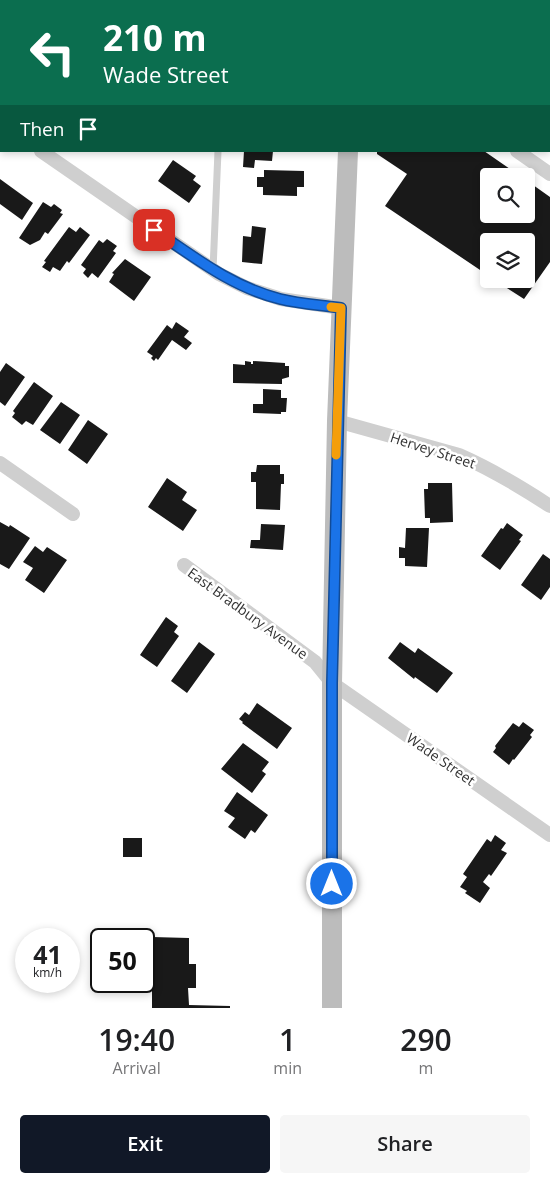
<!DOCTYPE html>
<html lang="en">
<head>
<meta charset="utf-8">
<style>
  :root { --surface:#fff; --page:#f6f6f6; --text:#202124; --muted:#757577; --accent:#111827 }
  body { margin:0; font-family:"Open Sans",sans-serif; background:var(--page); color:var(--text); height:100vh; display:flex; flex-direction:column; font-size:19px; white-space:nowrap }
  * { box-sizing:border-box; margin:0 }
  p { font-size:16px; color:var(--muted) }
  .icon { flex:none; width:28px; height:28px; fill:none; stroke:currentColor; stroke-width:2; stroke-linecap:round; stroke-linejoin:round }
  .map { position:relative; height:1008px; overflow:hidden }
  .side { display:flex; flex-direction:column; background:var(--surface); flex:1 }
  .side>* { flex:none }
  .hud { position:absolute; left:0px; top:0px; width:550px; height:152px; box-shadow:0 2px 8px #0003; background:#0b6e4f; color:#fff; overflow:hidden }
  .fabs { position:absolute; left:480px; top:168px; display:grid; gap:10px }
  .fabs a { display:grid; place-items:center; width:55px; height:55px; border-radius:5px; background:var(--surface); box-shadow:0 2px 8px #0003; font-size:25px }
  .speed { position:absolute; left:15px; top:928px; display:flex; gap:10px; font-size:25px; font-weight:700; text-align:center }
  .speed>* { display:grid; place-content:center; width:65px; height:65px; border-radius:50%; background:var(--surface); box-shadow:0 2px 8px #0003; line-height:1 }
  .speed small { font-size:12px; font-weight:400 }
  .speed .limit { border:2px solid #111; border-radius:8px; background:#fff; color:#111 }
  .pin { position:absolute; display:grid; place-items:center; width:42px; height:42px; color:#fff; margin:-21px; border-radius:10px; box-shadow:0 2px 8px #0006 }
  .me { position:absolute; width:55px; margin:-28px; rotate:0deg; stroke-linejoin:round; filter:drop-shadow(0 0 4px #0008) }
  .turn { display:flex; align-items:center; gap:18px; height:105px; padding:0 20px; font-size:22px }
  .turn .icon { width:65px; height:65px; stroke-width:2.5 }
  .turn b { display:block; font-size:35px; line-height:42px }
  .then { display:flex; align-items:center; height:48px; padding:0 20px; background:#0003; gap:10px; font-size:19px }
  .eta { display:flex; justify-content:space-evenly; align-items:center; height:85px; text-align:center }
  .eta b { font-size:30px; font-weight:600; line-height:35px }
  .primary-button { display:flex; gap:10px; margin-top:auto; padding:10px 20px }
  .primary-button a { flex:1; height:58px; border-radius:5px; background:var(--accent); color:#fff; font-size:20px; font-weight:600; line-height:58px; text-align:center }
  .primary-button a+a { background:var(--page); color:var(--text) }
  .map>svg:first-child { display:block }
</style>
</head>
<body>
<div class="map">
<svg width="550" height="1008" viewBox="0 0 550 1008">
  <rect width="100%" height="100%" fill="#fff"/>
  <!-- building -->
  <path fill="#191919" d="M 244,151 L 273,151 L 272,161 L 255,160 L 254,168 L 243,167 Z
    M 377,151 L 484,151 L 520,176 L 489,176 L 489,214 L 526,214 L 526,180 L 550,197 L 550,262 L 524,299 L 493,279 L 526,279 L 526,241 L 489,241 L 489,276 L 385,206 L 407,174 L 377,154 Z
    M 173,160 L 196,176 L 193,180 L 201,186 L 189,203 L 158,181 Z
    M 264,170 L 304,171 L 304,187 L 297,187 L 297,196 L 263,195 L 263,187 L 257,187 L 257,177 L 264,177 Z
    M 0,179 L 33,203 L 22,220 L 0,204 Z
    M 43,202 L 51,207 L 54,204 L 62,210 L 60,213 L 63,214 L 48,234 L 45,232 L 40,240 L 30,245 L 19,238 Z
    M 252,226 L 266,228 L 262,264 L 242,262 L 243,236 L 251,237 Z
    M 69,227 L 76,232 L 80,227 L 90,235 L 69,263 L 67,261 L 60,271 L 53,267 L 50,272 L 42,267 L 46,262 L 44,261 Z
    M 107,239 L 117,246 L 113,251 L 116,253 L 98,278 L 92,273 L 88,278 L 83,273 L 86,269 L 81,265 L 99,240 L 103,243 Z
    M 125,259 L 151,277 L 134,301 L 109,282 L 114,274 L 112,273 Z
    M 176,322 L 189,331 L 184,337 L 192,343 L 186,350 L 172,340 L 158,360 L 156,358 L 154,361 L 151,358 L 153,356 L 147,352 L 167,325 L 172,329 Z
    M 245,361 L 251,362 L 251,364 L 253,364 L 253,361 L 285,363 L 285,366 L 289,366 L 289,377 L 282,379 L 282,384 L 233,383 L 233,364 L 245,365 Z
    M 6,363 L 25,377 L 5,406 L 0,402 L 0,372 Z
    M 34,382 L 53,396 L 33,425 L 26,421 L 22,425 L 12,417 L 15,413 L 13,411 Z
    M 263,389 L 281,390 L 281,398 L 287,398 L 286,412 L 281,412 L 281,414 L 253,413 L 253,404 L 263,404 Z
    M 61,402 L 80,415 L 60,444 L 40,430 Z
    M 88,420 L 108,434 L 87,464 L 68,450 Z
    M 257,465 L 280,465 L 280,474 L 284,474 L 284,484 L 281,484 L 280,510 L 256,509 L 256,482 L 251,482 L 251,472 L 256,472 Z
    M 167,478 L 187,492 L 182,500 L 197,510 L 183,531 L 148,507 Z
    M 428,483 L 452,483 L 453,522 L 430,523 L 430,518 L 425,518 L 424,489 L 428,489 Z
    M 0,522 L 9,527 L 10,525 L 30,538 L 9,569 L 0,564 Z
    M 507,523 L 523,535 L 519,540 L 521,541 L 500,570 L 481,556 L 501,528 L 503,529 Z
    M 261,524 L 285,525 L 283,550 L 250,548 L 251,540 L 260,540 Z
    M 406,528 L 429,528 L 427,567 L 405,566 L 405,558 L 399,558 L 399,547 L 405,548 Z
    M 35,546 L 43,552 L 47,547 L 67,560 L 44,593 L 25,580 L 33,568 L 23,562 Z
    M 543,554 L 550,559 L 550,587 L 541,600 L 521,585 Z
    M 166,617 L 178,626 L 174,632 L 179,636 L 157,667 L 140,655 Z
    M 199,642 L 215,654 L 187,693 L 171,681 Z
    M 400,642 L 415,653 L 418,648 L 453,673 L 437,693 L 415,677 L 414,679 L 388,658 Z
    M 257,703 L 292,728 L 277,749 L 242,723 L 243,722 L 239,719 L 245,712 L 249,715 Z
    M 523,722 L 534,730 L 530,735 L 532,737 L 514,760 L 513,759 L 509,765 L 493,752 L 496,748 L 495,746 L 513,723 L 519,727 Z
    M 243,743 L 269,762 L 262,771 L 266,774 L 252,793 L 221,769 Z
    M 237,792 L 268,815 L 255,833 L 251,830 L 245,839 L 228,827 L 235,818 L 224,811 Z
    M 495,835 L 506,843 L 501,850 L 507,853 L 491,876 L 489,874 L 483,882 L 490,888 L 480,903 L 465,893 L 467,891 L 460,887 L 467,877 L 463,874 L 487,839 L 491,842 Z
    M 123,838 L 142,838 L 142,857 L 123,857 Z
    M 152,937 L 189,938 L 189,964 L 196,964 L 196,988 L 188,988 L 189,1005 L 230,1006 L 230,1008 L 152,1008 Z"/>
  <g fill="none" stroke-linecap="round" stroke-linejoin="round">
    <!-- service -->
    <path stroke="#cfcfcf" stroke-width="7" d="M 281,1 L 281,0
      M 213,270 L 218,151"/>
    <!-- minor -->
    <path stroke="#cfcfcf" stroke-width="14" d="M 295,0 L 297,1
      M 51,1 L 52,0
      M 0,74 L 1,72
      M 0,123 L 1,124
      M 41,151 L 219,274 L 247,288 L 281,299 L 341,308
      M 517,151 L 550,174
      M 337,421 L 459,455 C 491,469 521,487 550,506
      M 0,463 L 73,514
      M 184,565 L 315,662 L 332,683 L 550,835"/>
    <!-- secondary -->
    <path stroke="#bcbcbc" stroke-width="20" d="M 354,1 L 354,0
      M 332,1008 L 332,683 L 337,421 L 348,151"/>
  </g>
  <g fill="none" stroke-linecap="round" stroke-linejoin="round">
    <!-- route casing -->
    <g stroke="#114b97" stroke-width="12">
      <path id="route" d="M 154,230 C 194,257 232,287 280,299 C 300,304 321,305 341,308 L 332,683 L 332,884"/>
    </g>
    <!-- route -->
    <use href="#route" stroke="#1a73e8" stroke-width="9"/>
    <!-- slow -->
    <path stroke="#f59e0b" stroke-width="9" d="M 331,307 L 341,308 L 336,455"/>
  </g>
  <g text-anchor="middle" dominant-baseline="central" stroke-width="5" stroke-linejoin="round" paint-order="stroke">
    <!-- street labels -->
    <g font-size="14" fill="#323232" stroke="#fff">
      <text transform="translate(433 450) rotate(18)">Hervey Street</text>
      <text transform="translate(248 613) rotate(36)">East Bradbury Avenue</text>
      <text transform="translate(441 759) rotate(35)">Wade Street</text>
    </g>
  </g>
</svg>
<div class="fabs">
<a><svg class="icon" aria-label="search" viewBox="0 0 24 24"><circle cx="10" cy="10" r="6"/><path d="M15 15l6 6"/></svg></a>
<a><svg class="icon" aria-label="layers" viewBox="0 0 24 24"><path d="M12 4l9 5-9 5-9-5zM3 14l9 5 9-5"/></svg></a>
</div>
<div class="speed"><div>41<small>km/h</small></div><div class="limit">50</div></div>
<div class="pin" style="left:154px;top:230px;background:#d93025"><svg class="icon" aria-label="arrive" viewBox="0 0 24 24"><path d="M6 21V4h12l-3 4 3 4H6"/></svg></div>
<svg class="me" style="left:332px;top:884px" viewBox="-20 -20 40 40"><circle r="17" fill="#1a73e8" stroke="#fff" stroke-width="3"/><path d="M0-11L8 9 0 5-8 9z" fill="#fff"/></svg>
<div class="hud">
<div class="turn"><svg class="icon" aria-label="left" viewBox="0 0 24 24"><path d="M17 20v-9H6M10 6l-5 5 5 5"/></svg><div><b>210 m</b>Wade Street</div></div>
<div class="then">Then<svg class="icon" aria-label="arrive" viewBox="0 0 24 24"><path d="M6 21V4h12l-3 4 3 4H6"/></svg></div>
</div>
</div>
<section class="side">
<div class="eta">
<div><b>19:40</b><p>Arrival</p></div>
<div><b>1</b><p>min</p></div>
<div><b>290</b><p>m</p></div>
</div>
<div class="primary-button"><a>Exit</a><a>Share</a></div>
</section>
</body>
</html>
